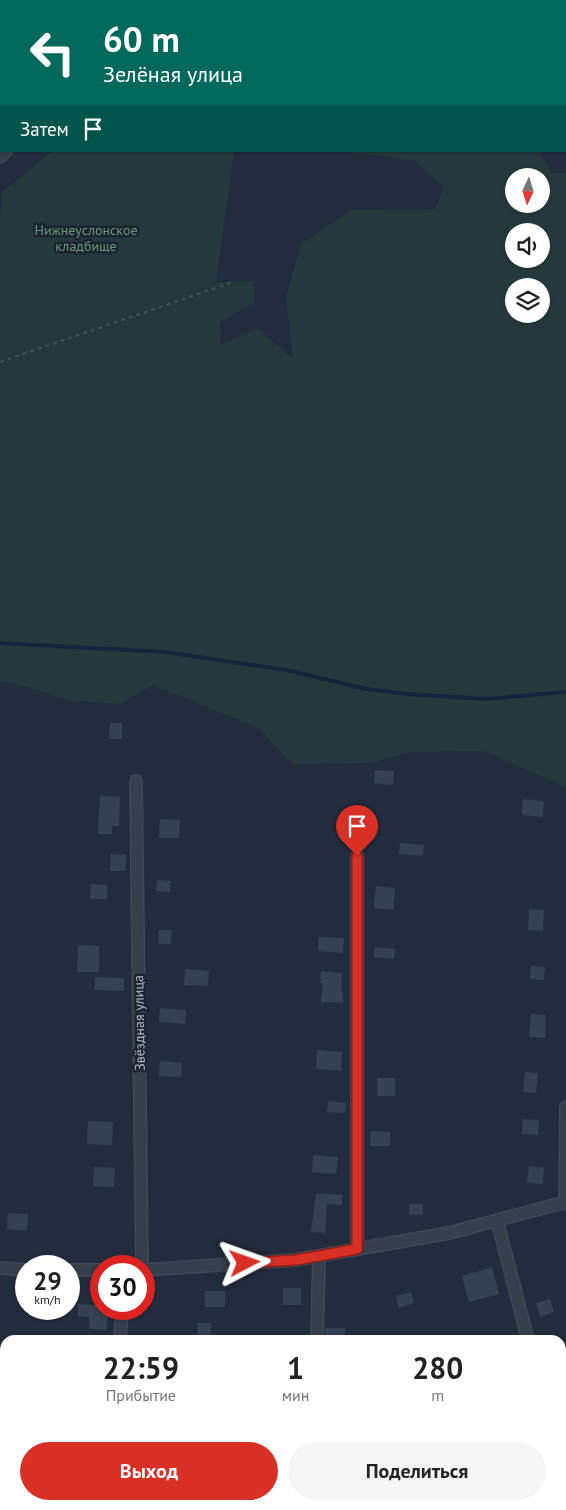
<!DOCTYPE html>
<html lang="ru">
<head>
<meta charset="utf-8">
<style>
  :root { --surface:#fff; --page:#f6f6f6; --text:#222; --muted:#767676; --accent:#d93025 }
  body { margin:0; font-family:"PT Sans",sans-serif; background:var(--page); color:var(--text); height:100vh; display:flex; flex-direction:column; font-size:19px; white-space:nowrap }
  * { box-sizing:border-box; margin:0 }
  p { font-size:16px; color:var(--muted) }
  .icon { flex:none; width:28px; height:28px; fill:none; stroke:currentColor; stroke-width:2; stroke-linecap:round; stroke-linejoin:round }
  .map { position:relative; flex:1; overflow:hidden }
  .sheet { position:absolute; left:0px; top:1335px; width:566px; height:175px; display:flex; flex-direction:column; background:var(--surface); border-radius:15px 15px 0 0; box-shadow:0 1px 4px #0004 }
  .sheet>* { flex:none }
  .hud { position:absolute; left:0px; top:0px; width:566px; height:152px; box-shadow:0 1px 4px #0004; background:#00695c; color:#fff; overflow:hidden }
  .needle { width:32px; rotate:184deg }
  .buttons { position:absolute; left:505px; top:168px; display:grid; gap:10px }
  .buttons a { display:grid; place-items:center; width:45px; height:45px; border-radius:50%; background:var(--surface); box-shadow:0 1px 4px #0004; font-size:25px }
  .speed { position:absolute; left:15px; top:1255px; display:flex; gap:10px; font-size:25px; font-weight:700; text-align:center }
  .speed>* { display:grid; place-content:center; width:65px; height:65px; border-radius:50%; background:var(--surface); box-shadow:0 1px 4px #0004; line-height:1 }
  .speed small { font-size:12px; font-weight:400 }
  .speed .limit { border:8px solid #d22; background:#fff; color:#111 }
  .pin { position:absolute; display:grid; place-items:center; width:42px; height:42px; color:#fff; margin:-51px -21px; border-radius:50% 50% 50% 0; rotate:-45deg; box-shadow:0 0 5px #0007 }
  .pin .icon { rotate:45deg }
  .me { position:absolute; width:55px; margin:-28px; rotate:86deg; stroke-linejoin:round; filter:drop-shadow(0 0 4px #0008) }
  .turn { display:flex; align-items:center; gap:18px; height:105px; padding:0 20px; font-size:22px }
  .turn .icon { width:65px; height:65px; stroke-width:2.5 }
  .turn b { display:block; font-size:35px; line-height:42px }
  .then { display:flex; align-items:center; height:48px; padding:0 20px; background:#0003; gap:10px; font-size:19px }
  .eta { display:flex; justify-content:space-evenly; align-items:center; height:85px; text-align:center }
  .eta b { font-size:30px; font-weight:600; line-height:35px }
  .cta { display:flex; gap:10px; margin-top:auto; padding:10px 20px }
  .cta a { flex:1; height:58px; border-radius:30px; background:var(--accent); color:#fff; font-size:20px; font-weight:600; line-height:58px; text-align:center }
  .cta a+a { background:var(--page); color:var(--text) }
  .map>svg:first-child { display:block }
</style>
</head>
<body>
<div class="map">
<svg width="566" height="1510" viewBox="0 0 566 1510">
  <rect width="100%" height="100%" fill="#232c3c"/>
  <!-- green -->
  <path fill="#25393d" fill-rule="evenodd" d="M 0,0 L 78,0 L 1,1 L 0,81 Z
    M 254,0 L 485,0 L 485,1 L 252,1 Z
    M 53,151 L 234,151 L 216,282 L 253,281 L 255,302 L 220,322 L 221,345 L 258,328 L 293,359 L 286,297 L 301,244 L 351,210 L 435,209 L 444,187 L 415,161 L 343,151 L 539,151 L 552,173 L 566,173 L 566,787 L 484,751 L 409,752 L 371,763 L 293,764 L 259,728 L 153,685 L 120,704 L 68,700 L 14,683 L 0,681 L 0,216 L 2,192 ZM 514,176 L 541,176 L 541,204 L 514,204 ZM 514,231 L 541,231 L 541,259 L 514,259 ZM 514,286 L 541,286 L 541,314 L 514,314 Z"/>
  <g fill="none" stroke-linecap="round" stroke-linejoin="round">
    <!-- stream -->
    <path stroke="#16233a" stroke-width="4" d="M 0,643 L 165,652 L 286,670 L 367,689 L 407,694 L 486,699 L 566,692"/>
  </g>
  <!-- building -->
  <path fill="#354052" d="M 110,723 L 122,723 L 122,739 L 109,739 Z
    M 375,770 L 394,771 L 393,785 L 374,783 Z
    M 100,796 L 120,797 L 119,826 L 112,826 L 112,834 L 98,834 Z
    M 523,799 L 544,801 L 543,817 L 522,815 Z
    M 160,819 L 180,820 L 179,838 L 159,838 Z
    M 400,843 L 424,845 L 423,856 L 399,854 Z
    M 111,854 L 126,855 L 125,871 L 110,871 Z
    M 157,880 L 171,881 L 170,892 L 156,891 Z
    M 91,884 L 107,885 L 107,899 L 90,899 Z
    M 376,886 L 395,888 L 393,910 L 374,908 Z
    M 529,909 L 544,910 L 543,931 L 528,930 Z
    M 159,930 L 172,930 L 171,944 L 158,944 Z
    M 319,937 L 344,938 L 343,953 L 318,951 Z
    M 78,945 L 99,946 L 99,972 L 77,972 Z
    M 375,947 L 395,949 L 394,959 L 374,957 Z
    M 531,966 L 545,967 L 544,980 L 530,979 Z
    M 185,969 L 209,971 L 208,986 L 184,985 Z
    M 321,971 L 342,973 L 341,991 L 343,992 L 343,1003 L 321,1002 L 323,983 L 320,983 Z
    M 95,977 L 124,978 L 124,991 L 95,990 Z
    M 160,1008 L 186,1010 L 185,1024 L 159,1022 Z
    M 531,1014 L 546,1015 L 545,1038 L 529,1037 Z
    M 317,1050 L 342,1052 L 341,1071 L 316,1069 Z
    M 160,1061 L 182,1063 L 181,1077 L 159,1076 Z
    M 525,1072 L 538,1073 L 536,1093 L 523,1092 Z
    M 377,1078 L 395,1078 L 395,1096 L 377,1096 Z
    M 328,1101 L 346,1103 L 345,1113 L 327,1112 Z
    M 523,1119 L 539,1120 L 538,1135 L 522,1134 Z
    M 88,1121 L 113,1122 L 112,1145 L 87,1144 Z
    M 371,1131 L 390,1132 L 390,1146 L 370,1146 Z
    M 313,1155 L 338,1157 L 336,1174 L 312,1172 Z
    M 529,1166 L 544,1168 L 543,1184 L 527,1183 Z
    M 94,1167 L 115,1168 L 114,1187 L 93,1186 Z
    M 316,1193 L 343,1195 L 342,1205 L 327,1204 L 325,1233 L 311,1232 Z
    M 409,1204 L 423,1204 L 423,1215 L 409,1215 Z
    M 8,1213 L 28,1214 L 27,1231 L 7,1229 Z
    M 492,1267 L 499,1294 L 469,1302 L 462,1276 Z
    M 283,1288 L 301,1288 L 301,1305 L 283,1305 Z
    M 205,1291 L 225,1291 L 225,1307 L 205,1307 Z
    M 411,1292 L 414,1303 L 399,1308 L 396,1296 Z
    M 550,1299 L 554,1312 L 540,1317 L 536,1303 Z
    M 78,1304 L 101,1305 L 101,1309 L 108,1309 L 107,1330 L 89,1329 L 89,1317 L 78,1316 Z
    M 197,1323 L 211,1323 L 211,1339 L 198,1339 Z
    M 325,1328 L 345,1328 L 345,1340 L 325,1340 Z"/>
  <g fill="none" stroke-linecap="round" stroke-linejoin="round">
    <!-- minor casing -->
    <g stroke="#404855" stroke-width="14">
      <path id="minor" d="M 166,1 L 167,0
        M 0,157 L 6,151
        M 136,781 L 142,1266
        M 565,1203 L 566,1107
        M 497,1220 L 528,1340
        M 357,1249 L 357,856
        M 0,1268 L 26,1270
        M 69,1270 L 101,1270
        M 144,1270 L 295,1260 L 449,1233 L 566,1202
        M 120,1340 L 122,1309
        M 317,1340 L 319,1256
        M 561,1471 L 566,1490
        M 111,1510 L 111,1505
        M 314,1510 L 314,1505"/>
    </g>
    <!-- path -->
    <path stroke="#3e5255" stroke-width="2" stroke-dasharray="4 4" stroke-linecap="butt" d="M 0,362 L 233,282"/>
    <!-- minor -->
    <use href="#minor" stroke="#373f4c" stroke-width="11"/>
  </g>
  <g fill="none" stroke-linecap="round" stroke-linejoin="round">
    <!-- route casing -->
    <g stroke="#8d1f18" stroke-width="12">
      <path id="route" d="M 245,1263 L 296,1260 L 357,1249 L 357,856"/>
    </g>
    <!-- route -->
    <use href="#route" stroke="#d93025" stroke-width="9"/>
  </g>
  <g text-anchor="middle" dominant-baseline="central" stroke-width="5" stroke-linejoin="round" paint-order="stroke">
    <!-- park labels -->
    <g font-size="14" fill="#6a9877" stroke="#1c2431">
      <text x="86" y="230">Нижнеуслонское<tspan x="86" dy="16">кладбище</tspan></text>
    </g>
    <!-- street labels -->
    <g font-size="14" fill="#b2b9c8" stroke="#1c2431">
      <text transform="translate(139 1023) rotate(-91)">Звёздная улица</text>
    </g>
  </g>
</svg>
<div class="buttons">
<a><svg class="needle" viewBox="-14 -14 28 28"><path d="M0-13l5 13h-10z" fill="#e53935"/><path d="M0 13l5-13h-10z" fill="#767676"/></svg></a>
<a><svg class="icon" aria-label="sound" viewBox="0 0 24 24"><path d="M4 9h4l5-4v14l-5-4H4zM17 9q2 3 0 6"/></svg></a>
<a><svg class="icon" aria-label="layers" viewBox="0 0 24 24"><path d="M12 4l9 5-9 5-9-5zM3 14l9 5 9-5"/></svg></a>
</div>
<div class="speed"><div>29<small>km/h</small></div><div class="limit">30</div></div>
<div class="pin" style="left:357px;top:856px;background:#d93025"><svg class="icon" aria-label="arrive" viewBox="0 0 24 24"><path d="M6 21V4h12l-3 4 3 4H6"/></svg></div>
<svg class="me" style="left:245px;top:1263px" viewBox="-20 -20 40 40"><path d="M0-17L14 15 0 8-14 15z" fill="#d93025" stroke="#fff" stroke-width="4"/></svg>
<div class="hud">
<div class="turn"><svg class="icon" aria-label="left" viewBox="0 0 24 24"><path d="M17 20v-9H6M10 6l-5 5 5 5"/></svg><div><b>60 m</b>Зелёная улица</div></div>
<div class="then">Затем<svg class="icon" aria-label="arrive" viewBox="0 0 24 24"><path d="M6 21V4h12l-3 4 3 4H6"/></svg></div>
</div>
<section class="sheet">
<div class="eta">
<div><b>22:59</b><p>Прибытие</p></div>
<div><b>1</b><p>мин</p></div>
<div><b>280</b><p>m</p></div>
</div>
<div class="cta"><a>Выход</a><a>Поделиться</a></div>
</section>
</div>
</body>
</html>
